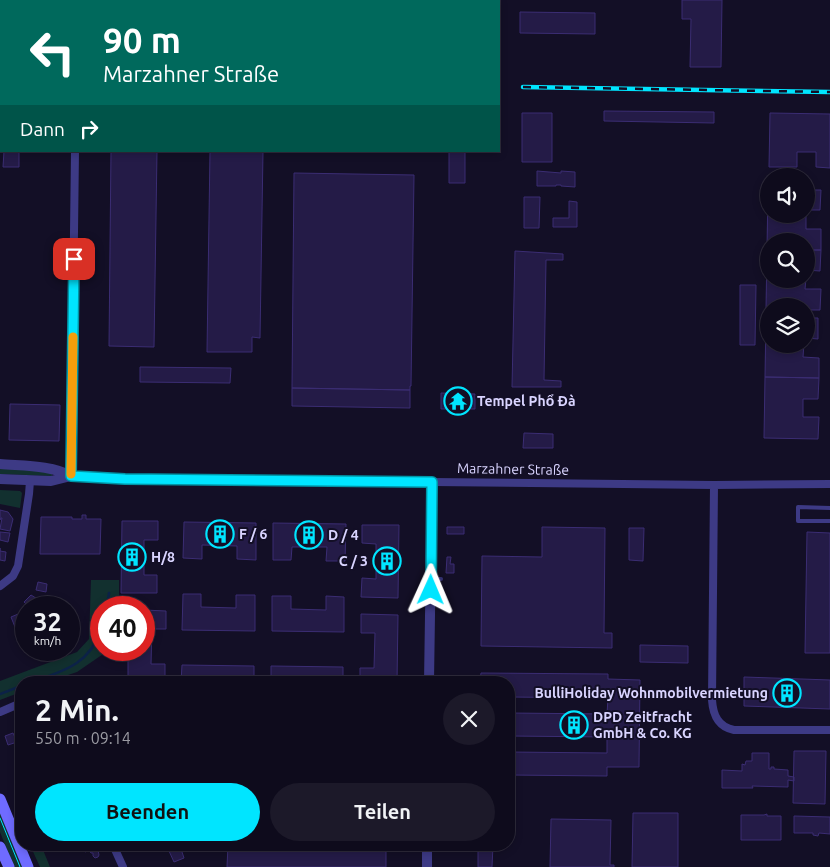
<!DOCTYPE html>
<html lang="de">
<head>
<meta charset="utf-8">
<style>
  :root { --surface:#0e0b1c; --page:#1c1929; --text:#f1f3f6; --muted:#9b9ba3; --line:#2e2b3b; --accent:#00e5ff }
  body { margin:0; font-family:Ubuntu,sans-serif; background:var(--page); color:var(--text); height:100vh; display:flex; flex-direction:column; font-size:19px; white-space:nowrap }
  * { box-sizing:border-box; margin:0 }
  p { font-size:16px; color:var(--muted) }
  .icon { flex:none; width:28px; height:28px; fill:none; stroke:currentColor; stroke-width:2; stroke-linecap:round; stroke-linejoin:round }
  .map { position:relative; flex:1; overflow:hidden }
  .drawer { position:absolute; left:15px; top:676px; width:500px; height:175px; display:flex; flex-direction:column; background:var(--surface); border-radius:20px; box-shadow:0 2px 8px #0003,0 0 0 1px var(--line) }
  .drawer>* { flex:none }
  .guide { position:absolute; left:0px; top:0px; width:500px; height:152px; box-shadow:0 2px 8px #0003,0 0 0 1px var(--line); background:#00695c; color:#fff; overflow:hidden }
  .buttons { position:absolute; left:760px; top:168px; display:grid; gap:10px }
  .buttons a { display:grid; place-items:center; width:55px; height:55px; border-radius:50%; background:var(--surface); box-shadow:0 2px 8px #0003,0 0 0 1px var(--line); font-size:25px }
  .speed { position:absolute; left:15px; top:596px; display:flex; gap:10px; font-size:25px; font-weight:700; text-align:center }
  .speed>* { display:grid; place-content:center; width:65px; height:65px; border-radius:50%; background:var(--surface); box-shadow:0 2px 8px #0003,0 0 0 1px var(--line); line-height:1 }
  .speed small { font-size:12px; font-weight:400 }
  .speed .limit { border:8px solid #d22; background:#fff; color:#111 }
  .pin { position:absolute; display:grid; place-items:center; width:42px; height:42px; color:#fff; margin:-21px; border-radius:10px; box-shadow:0 2px 8px #0006 }
  .me { position:absolute; width:55px; margin:-28px; rotate:1deg; stroke-linejoin:round; filter:drop-shadow(0 0 4px #0008) }
  .turn { display:flex; align-items:center; gap:18px; height:105px; padding:0 20px; font-size:22px }
  .turn .icon { width:65px; height:65px; stroke-width:2.5 }
  .turn b { display:block; font-size:35px; line-height:42px }
  .then { display:flex; align-items:center; height:48px; padding:0 20px; background:#0003; gap:10px; font-size:19px }
  .round { display:grid; place-items:center; flex:none; width:52px; height:52px; border-radius:26px; background:var(--page) }
  .overview { display:flex; align-items:center; justify-content:space-between; height:85px; padding:0 20px }
  h1 { font-size:30px; font-weight:700; line-height:38px }
  .button { display:flex; gap:10px; margin-top:auto; padding:10px 20px }
  .button a { flex:1; height:58px; border-radius:30px; background:var(--accent); color:#111; font-size:20px; font-weight:700; line-height:58px; text-align:center }
  .button a+a { background:var(--page); color:var(--text) }
  .map>svg:first-child { display:block }
</style>
</head>
<body>
<div class="map">
<svg width="830" height="867" viewBox="0 0 830 867">
  <rect width="100%" height="100%" fill="#130f26"/>
  <!-- green -->
  <path fill="#12302f" d="M 0,466 L 52,472 L 52,476 L 0,474 Z
    M 0,490 L 20,491 L 22,493 L 20,508 L 0,504 Z
    M 91,580 L 119,580 L 119,607 L 101,608 L 101,650 L 109,650 L 77,672 L 47,682 L 21,682 L 21,692 L 0,700 L 0,681 L 77,652 L 89,639 Z
    M 0,812 L 23,867 L 14,867 L 0,832 Z
    M 30,845 L 41,845 L 50,867 L 40,867 Z"/>
  <g fill="none" stroke-linecap="round" stroke-linejoin="round">
    <!-- stream -->
    <path stroke="#0c2248" stroke-width="2.5" d="M 107,608 L 109,593
      M 32,682 C 63,671 89,665 101,630
      M 0,694 L 21,686"/>
  </g>
  <!-- building -->
  <path fill="#241b47" stroke="#3b2d73" d="M 682,0 L 722,0 L 721,67 L 690,67 L 691,19 L 682,19 Z
    M 0,2 L 1,5 L 1,48 L 0,48 Z
    M 520,12 L 595,13 L 595,34 L 520,33 Z
    M 604,111 L 714,112 L 714,123 L 604,121 Z
    M 522,113 L 552,113 L 552,162 L 522,162 Z
    M 770,113 L 830,114 L 830,168 L 816,167 L 816,152 L 797,152 L 797,167 L 769,167 Z
    M 4,151 L 19,151 L 19,167 L 3,167 Z
    M 111,151 L 157,151 L 154,347 L 109,346 Z
    M 210,151 L 263,151 L 260,338 L 252,337 L 252,352 L 207,352 Z
    M 449,151 L 465,151 L 465,183 L 449,183 Z
    M 537,171 L 561,173 L 561,171 L 575,172 L 575,187 L 561,186 L 561,185 L 556,185 L 556,186 L 537,186 Z
    M 294,173 L 414,175 L 411,386 L 410,386 L 410,390 L 292,388 Z
    M 768,189 L 769,214 L 806,214 L 806,229 L 821,229 L 821,250 L 806,250 L 806,241 L 769,241 L 769,249 L 767,249 Z
    M 806,190 L 821,190 L 820,210 L 806,210 Z
    M 524,197 L 540,197 L 539,228 L 524,228 Z
    M 569,201 L 577,202 L 577,227 L 553,227 L 553,218 L 569,218 Z
    M 767,249 L 769,249 L 769,279 L 806,279 L 805,289 L 821,289 L 820,310 L 806,310 L 806,306 L 769,306 L 769,309 L 766,309 Z
    M 806,250 L 821,250 L 820,271 L 806,270 Z
    M 515,251 L 563,254 L 563,260 L 546,260 L 544,380 L 561,381 L 561,387 L 512,387 Z
    M 740,285 L 756,285 L 755,345 L 740,345 Z
    M 766,317 L 769,317 L 769,344 L 804,344 L 803,357 L 819,358 L 819,378 L 765,377 Z
    M 806,318 L 818,318 L 818,339 L 806,338 Z
    M 140,367 L 231,368 L 230,383 L 140,382 Z
    M 765,377 L 819,378 L 818,399 L 803,399 L 803,417 L 819,417 L 818,439 L 764,438 Z
    M 292,388 L 410,390 L 410,408 L 292,406 Z
    M 441,393 L 475,394 L 475,409 L 441,409 Z
    M 10,404 L 60,405 L 59,441 L 9,440 Z
    M 524,433 L 553,434 L 553,448 L 523,448 Z
    M 0,510 L 8,512 L 13,519 L 10,531 L 0,529 L 2,518 L 1,518 L 0,520 Z
    M 82,515 L 86,515 L 86,519 L 101,519 L 100,554 L 40,554 L 41,517 L 72,517 L 72,519 L 82,519 Z
    M 122,521 L 158,521 L 158,540 L 144,540 L 144,575 L 157,575 L 157,593 L 121,593 Z
    M 184,522 L 256,523 L 256,560 L 237,559 L 237,546 L 202,545 L 202,559 L 183,558 Z
    M 273,523 L 346,524 L 345,561 L 326,561 L 327,547 L 292,547 L 291,560 L 273,560 Z
    M 362,525 L 399,525 L 398,598 L 361,597 L 362,578 L 376,579 L 376,544 L 362,543 Z
    M 447,527 L 464,527 L 464,534 L 447,534 Z
    M 542,527 L 605,528 L 604,633 L 612,633 L 612,648 L 481,646 L 482,556 L 542,557 Z
    M 629,528 L 644,528 L 643,561 L 629,560 Z
    M 0,532 L 10,533 L 8,542 L 0,540 Z
    M 807,532 L 830,533 L 830,653 L 805,653 Z
    M 0,548 L 0,551 L 6,552 L 5,561 L 0,560 Z
    M 447,557 L 451,557 L 450,564 L 454,564 L 454,573 L 446,573 Z
    M 38,582 L 47,584 L 46,592 L 36,590 Z
    M 183,594 L 201,594 L 201,607 L 236,608 L 236,595 L 255,595 L 255,631 L 182,630 Z
    M 31,595 L 39,600 L 38,601 L 41,604 L 37,608 L 30,608 L 24,602 Z
    M 49,596 L 57,602 L 53,607 L 45,601 Z
    M 272,596 L 291,596 L 291,609 L 326,610 L 326,596 L 344,597 L 344,632 L 272,631 Z
    M 144,610 L 166,611 L 166,629 L 152,629 L 151,664 L 165,664 L 165,682 L 128,682 L 128,650 L 144,650 Z
    M 23,612 L 26,621 L 26,628 L 17,632 L 11,617 Z
    M 361,614 L 398,615 L 397,682 L 360,682 L 360,668 L 374,668 L 375,633 L 361,633 Z
    M 640,645 L 688,646 L 688,663 L 640,662 Z
    M 182,665 L 254,666 L 254,682 L 181,682 Z
    M 271,666 L 343,667 L 343,682 L 271,682 Z
    M 481,673 L 608,674 L 608,679 L 640,680 L 639,767 L 607,767 L 607,776 L 509,775 L 509,752 L 607,753 L 607,737 L 509,736 L 509,713 L 607,714 L 608,698 L 509,697 L 509,682 L 480,682 Z
    M 744,677 L 830,680 L 830,709 L 744,706 Z
    M 13,733 L 17,742 L 8,745 L 5,736 Z
    M 794,751 L 826,751 L 825,804 L 793,803 Z
    M 752,753 L 769,753 L 769,769 L 771,769 L 771,767 L 774,767 L 774,769 L 788,770 L 788,776 L 794,777 L 794,781 L 788,780 L 788,787 L 752,786 L 753,788 L 722,788 L 722,770 L 742,771 L 742,764 L 745,765 L 746,761 L 752,761 Z
    M 21,755 L 21,769 L 20,770 L 15,757 Z
    M 633,813 L 678,813 L 678,867 L 632,867 Z
    M 767,814 L 767,816 L 781,816 L 781,840 L 741,840 L 741,815 L 764,815 Z
    M 794,816 L 830,817 L 830,834 L 819,833 L 818,836 L 813,835 L 813,833 L 794,833 Z
    M 551,819 L 611,820 L 610,865 L 614,865 L 614,867 L 550,867 Z
    M 83,845 L 97,845 L 99,855 L 98,857 L 95,858 L 93,856 L 93,853 L 91,853 L 89,850 L 85,852 L 84,851 Z
    M 228,845 L 386,845 L 386,867 L 227,867 Z
    M 478,845 L 493,845 L 492,867 L 478,867 Z
    M 180,846 L 184,858 L 174,862 L 169,851 Z"/>
  <g fill="none" stroke-linecap="round" stroke-linejoin="round">
    <!-- service -->
    <path stroke="#3d3a85" stroke-width="4" d="M 830,508 L 798,507 L 798,521 L 830,521
      M 431,579 L 441,579"/>
    <!-- minor -->
    <path stroke="#3d3a85" stroke-width="8" d="M 77,1 L 77,0
      M 71,476 L 75,151
      M 432,482 L 714,485 L 830,484
      M 714,485 L 712,700 C 713,715 718,727 734,730 L 830,730
      M 0,586 L 13,576 L 18,566 L 29,494 L 30,481
      M 0,712 L 21,703
      M 113,845 L 123,867"/>
    <!-- tertiary -->
    <path stroke="#3d3a85" stroke-width="10" d="M 0,464 C 22,466 52,465 71,476
      M 0,479 L 51,481 L 71,476 L 125,479 L 432,482 L 429,682
      M 427,867 L 427,845"/>
    <!-- secondary -->
    <path stroke="#6f6bff" stroke-width="11" d="M 0,799 L 28,867
      M 0,847 L 9,867"/>
    <!-- tram -->
    <path stroke="#00e5ff" stroke-width="1" d="M 0,818 L 20,867"/>
    <!-- rail casing -->
    <g stroke="#00e5ff" stroke-width="4.5">
      <path id="rail" d="M 523,87 L 830,92"/>
    </g>
    <!-- rail -->
    <use href="#rail" stroke="#130f26" stroke-width="2.5" stroke-dasharray="8" stroke-linecap="butt"/>
  </g>
  <g fill="none" stroke-linecap="round" stroke-linejoin="round">
    <!-- route casing -->
    <g stroke="#0095a6" stroke-width="12">
      <path id="route" d="M 74,259 L 71,476 L 125,479 L 432,482 L 431,590"/>
    </g>
    <!-- route -->
    <use href="#route" stroke="#00e5ff" stroke-width="9"/>
    <!-- slow -->
    <path stroke="#f59e0b" stroke-width="9" d="M 71,474 L 73,337"/>
  </g>
  <!-- icons -->
  <defs>
    <g id="temple-ring" transform="scale(1.4375)"><circle r="9.5" fill="#130f26" stroke="#00e5ff" stroke-width="1.5"/><path d="M0-6L5-2H3V0L6.5 2.5H4V6H1.5V3h-3V6H-4V2.5H-6.5L-3 0V-2H-5Z" fill="#00e5ff"/></g>
    <g id="building-ring" transform="scale(1.4375)"><circle r="9.5" fill="#130f26" stroke="#00e5ff" stroke-width="1.5"/><path d="M-4-6H4V6H1V3H-1V6H-4ZM-2.5-4.3h1.7v1.8h-1.7ZM.8-4.3h1.7v1.8H.8ZM-2.5-1h1.7V.8h-1.7ZM.8-1h1.7V.8H.8Z" fill="#00e5ff"/></g>
  </defs>
  <g fill-rule="evenodd">
    <use href="#temple-ring" x="458" y="401"/>
    <use href="#building-ring" x="220" y="534"/>
    <use href="#building-ring" x="309" y="535"/>
    <use href="#building-ring" x="132" y="557"/>
    <use href="#building-ring" x="387" y="561"/>
    <use href="#building-ring" x="787" y="693"/>
    <use href="#building-ring" x="574" y="725"/>
  </g>
  <g text-anchor="middle" dominant-baseline="central" stroke-width="4" stroke-linejoin="round" paint-order="stroke">
    <!-- poi labels -->
    <g font-size="14" font-weight="bold" fill="#d9d4ff" stroke="#130f26" text-anchor="start">
      <text x="477" y="401">Tempel Phổ Đà</text>
      <text x="239" y="534">F / 6</text>
      <text x="328" y="535">D / 4</text>
      <text x="151" y="557">H/8</text>
      <text x="368" y="561" text-anchor="end">C / 3</text>
      <text x="768" y="693" text-anchor="end">BulliHoliday Wohnmobilvermietung</text>
      <text x="593" y="717">DPD Zeitfracht<tspan x="593" dy="16">GmbH &amp; Co. KG</tspan></text>
    </g>
    <!-- street labels -->
    <g font-size="14" fill="#d9d4ff" stroke="#130f26">
      <text transform="translate(513 469) rotate(1)">Marzahner Straße</text>
    </g>
  </g>
</svg>
<div class="buttons">
<a><svg class="icon" aria-label="sound" viewBox="0 0 24 24"><path d="M4 9h4l5-4v14l-5-4H4zM17 9q2 3 0 6"/></svg></a>
<a><svg class="icon" aria-label="search" viewBox="0 0 24 24"><circle cx="10" cy="10" r="6"/><path d="M15 15l6 6"/></svg></a>
<a><svg class="icon" aria-label="layers" viewBox="0 0 24 24"><path d="M12 4l9 5-9 5-9-5zM3 14l9 5 9-5"/></svg></a>
</div>
<div class="speed"><div>32<small>km/h</small></div><div class="limit">40</div></div>
<div class="pin" style="left:74px;top:259px;background:#d93025"><svg class="icon" aria-label="arrive" viewBox="0 0 24 24"><path d="M6 21V4h12l-3 4 3 4H6"/></svg></div>
<svg class="me" style="left:431px;top:590px" viewBox="-20 -20 40 40"><path d="M0-17L14 15 0 8-14 15z" fill="#00e5ff" stroke="#fff" stroke-width="4"/></svg>
<div class="guide">
<div class="turn"><svg class="icon" aria-label="left" viewBox="0 0 24 24"><path d="M17 20v-9H6M10 6l-5 5 5 5"/></svg><div><b>90 m</b>Marzahner Straße</div></div>
<div class="then">Dann<svg class="icon" aria-label="right" viewBox="0 0 24 24"><path d="M7 20v-9h11M14 6l5 5-5 5"/></svg></div>
</div>
<section class="drawer">
<div class="overview"><div><h1>2 Min.</h1><p>550 m · 09:14</p></div><a class="round"><svg class="icon" aria-label="close" viewBox="0 0 24 24"><path d="M6 6l12 12M18 6L6 18"/></svg></a></div>
<div class="button"><a>Beenden</a><a>Teilen</a></div>
</section>
</div>
</body>
</html>
